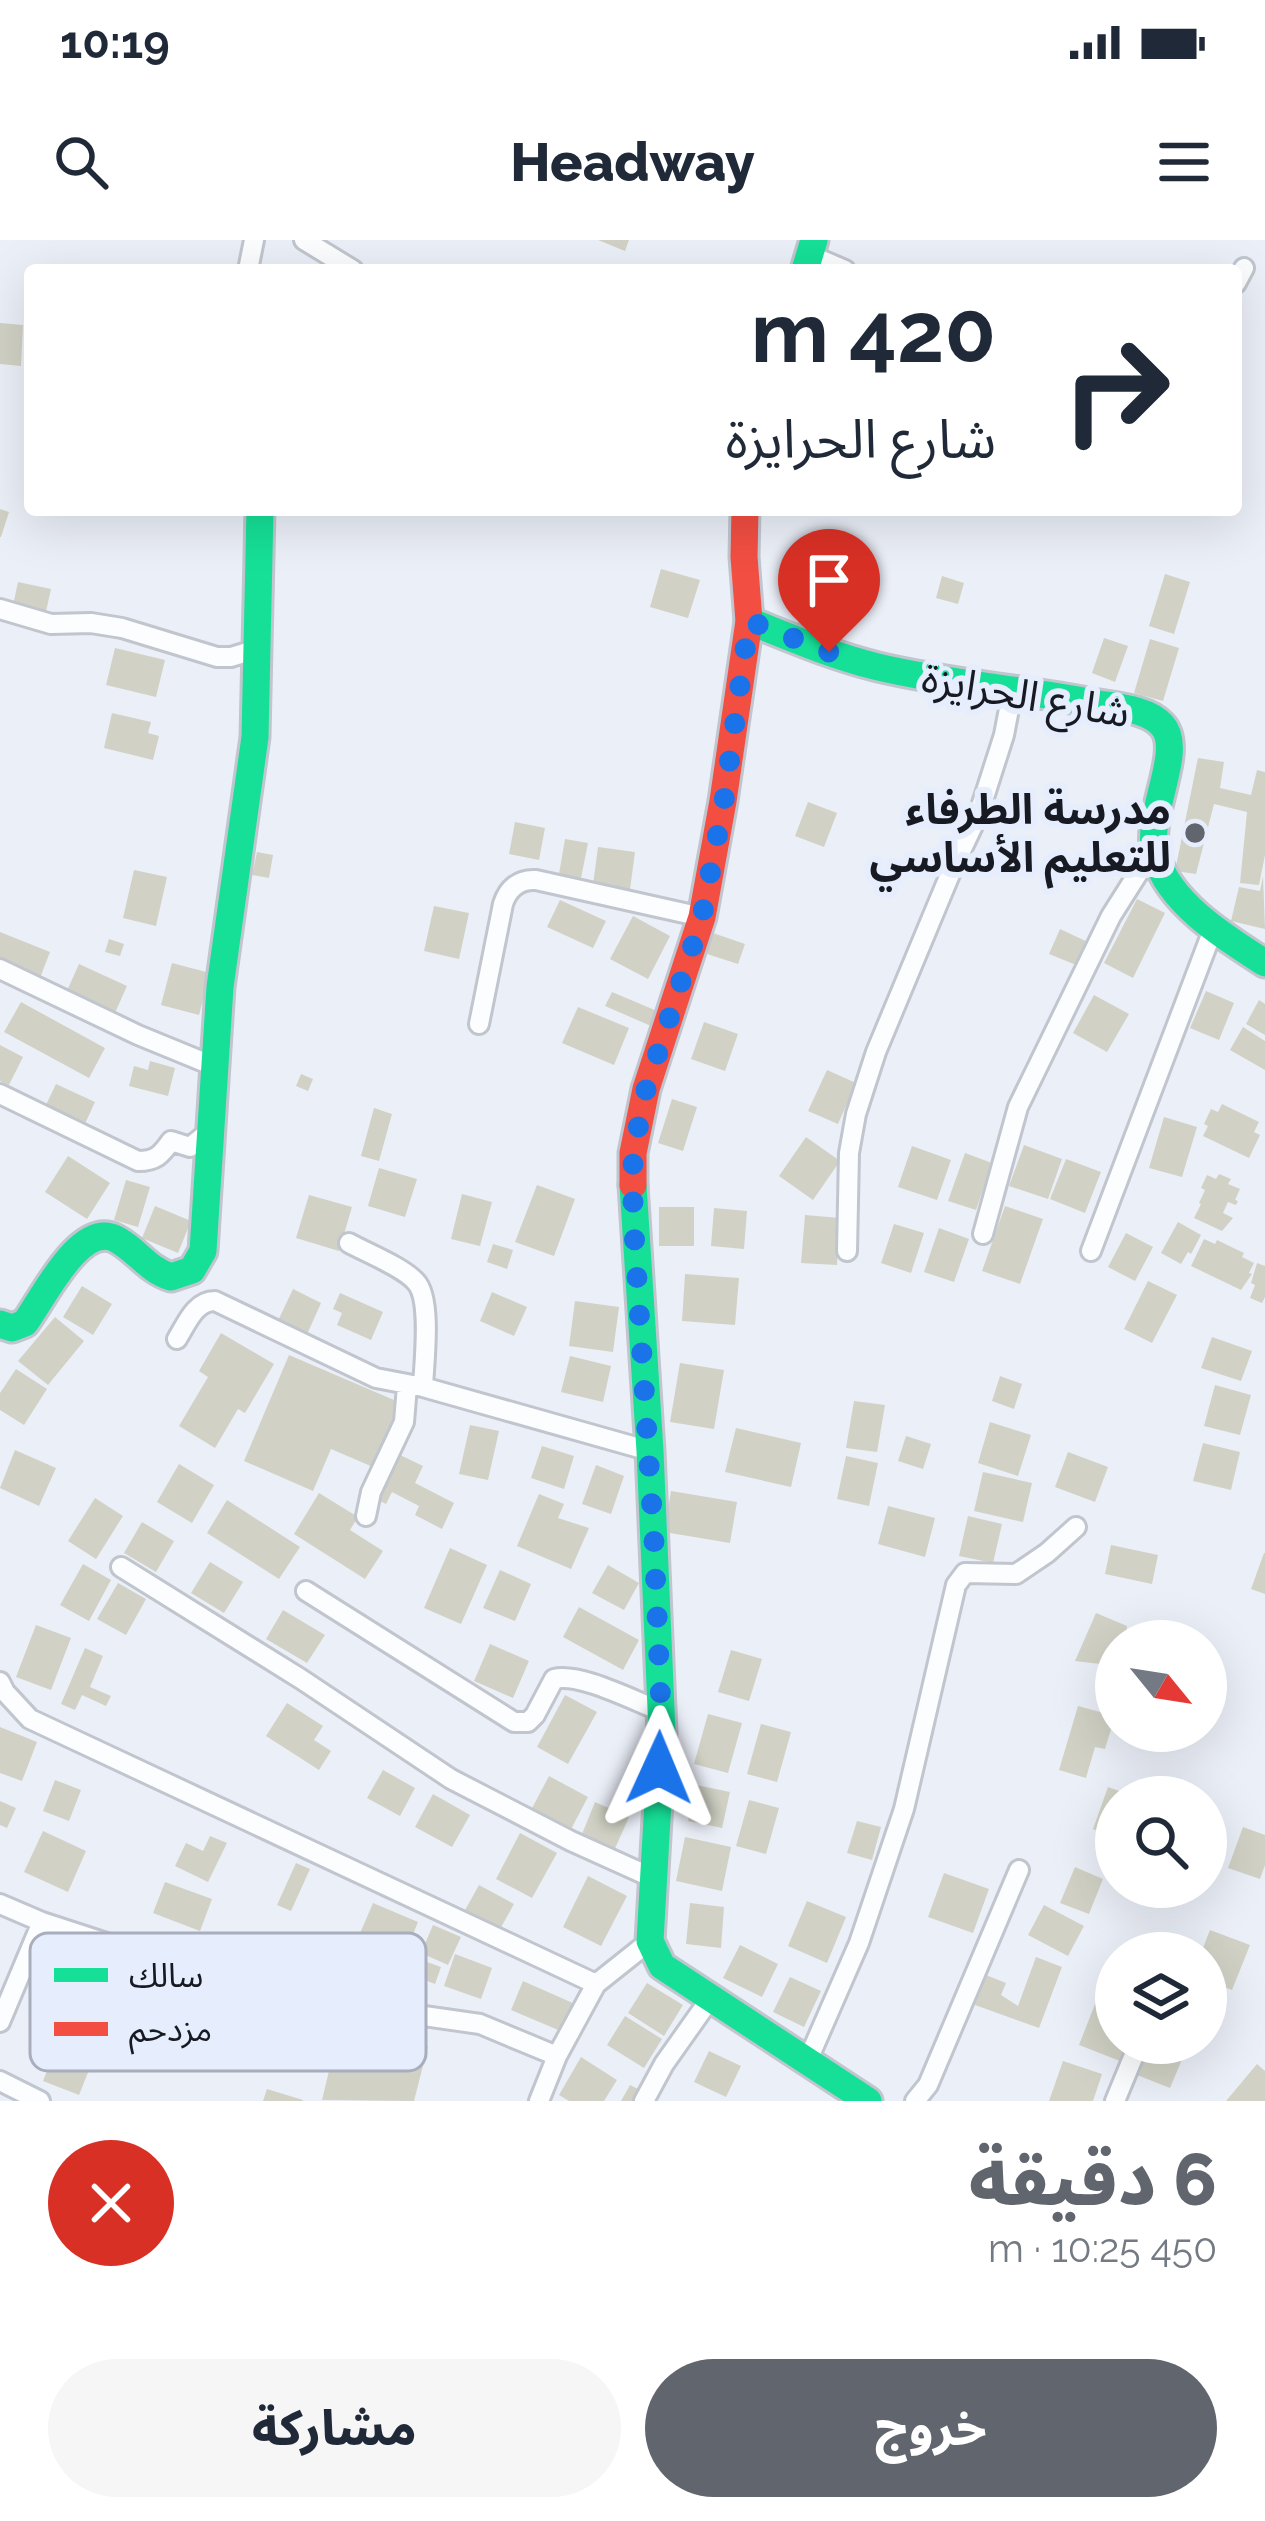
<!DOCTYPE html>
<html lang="ar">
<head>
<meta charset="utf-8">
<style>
  :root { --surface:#fff; --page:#f6f6f7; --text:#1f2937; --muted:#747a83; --accent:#61656e }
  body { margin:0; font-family:Raleway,"Noto Sans Arabic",sans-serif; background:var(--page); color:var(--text); direction:rtl; height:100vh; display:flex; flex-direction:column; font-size:45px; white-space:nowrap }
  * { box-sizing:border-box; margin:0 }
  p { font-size:39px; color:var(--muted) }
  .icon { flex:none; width:66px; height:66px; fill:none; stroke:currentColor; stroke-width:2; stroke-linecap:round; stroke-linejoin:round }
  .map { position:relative; height:1861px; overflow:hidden; direction:ltr }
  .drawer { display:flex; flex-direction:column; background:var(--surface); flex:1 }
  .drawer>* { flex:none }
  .guide { position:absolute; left:24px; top:24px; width:1218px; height:252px; border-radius:12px; box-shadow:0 12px 48px #0002; direction:rtl; background:#fff; color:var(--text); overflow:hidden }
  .needle { width:78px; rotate:120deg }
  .controls { position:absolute; left:1095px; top:1380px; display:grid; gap:24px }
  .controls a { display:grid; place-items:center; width:132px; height:132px; border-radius:50%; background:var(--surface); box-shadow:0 12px 48px #0002; font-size:60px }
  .pin { position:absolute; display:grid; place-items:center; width:102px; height:102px; color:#fff; margin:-123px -51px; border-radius:50% 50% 50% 0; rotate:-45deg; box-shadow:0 0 12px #0007 }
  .pin .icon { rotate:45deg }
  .me { position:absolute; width:132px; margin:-66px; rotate:1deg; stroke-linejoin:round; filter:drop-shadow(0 0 9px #0008) }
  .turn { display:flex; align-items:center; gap:42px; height:252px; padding:0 48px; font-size:54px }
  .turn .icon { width:156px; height:156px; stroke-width:2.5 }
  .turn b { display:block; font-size:84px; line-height:102px }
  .round { display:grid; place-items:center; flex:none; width:126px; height:126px; border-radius:63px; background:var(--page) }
  .headline { display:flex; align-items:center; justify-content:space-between; height:204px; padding:0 48px }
  h1 { font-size:72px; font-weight:800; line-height:90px; color:var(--accent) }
  .primary-button { display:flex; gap:24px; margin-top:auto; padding:24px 48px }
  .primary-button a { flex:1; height:138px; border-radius:72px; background:var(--accent); color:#fff; font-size:48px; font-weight:800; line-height:138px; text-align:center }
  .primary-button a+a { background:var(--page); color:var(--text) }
  .status { display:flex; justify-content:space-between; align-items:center; height:84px; padding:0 60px; background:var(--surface); direction:ltr }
  .status svg { height:33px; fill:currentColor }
  header { display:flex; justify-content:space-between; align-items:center; height:156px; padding:0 48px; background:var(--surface); font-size:54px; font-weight:800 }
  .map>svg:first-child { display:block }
</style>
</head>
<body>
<div class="status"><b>10:19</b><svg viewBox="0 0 49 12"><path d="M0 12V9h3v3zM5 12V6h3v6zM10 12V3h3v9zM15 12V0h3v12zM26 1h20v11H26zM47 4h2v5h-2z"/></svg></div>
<header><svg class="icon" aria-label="menu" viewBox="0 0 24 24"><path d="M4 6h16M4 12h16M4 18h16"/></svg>Headway<svg class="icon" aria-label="search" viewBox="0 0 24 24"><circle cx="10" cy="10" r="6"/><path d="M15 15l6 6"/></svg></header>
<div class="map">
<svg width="1265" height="1861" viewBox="0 0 1265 1861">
  <rect width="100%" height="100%" fill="#ebeff8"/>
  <!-- building -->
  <path fill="#d1d2c5" d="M 598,0 L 629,0 L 625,11 Z
    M 0,83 L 23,85 L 21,126 L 0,124 Z
    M 0,269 L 9,272 L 1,297 L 0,297 Z
    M 661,329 L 700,340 L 688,378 L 650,367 Z
    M 1165,334 L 1190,342 L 1174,394 L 1149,386 Z
    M 942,336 L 964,343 L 958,364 L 936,358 Z
    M 18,342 L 51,349 L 45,376 L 12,370 Z
    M 812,351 L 849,368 L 832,405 L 795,389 Z
    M 1104,398 L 1128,406 L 1115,442 L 1092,433 Z
    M 1150,399 L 1179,408 L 1163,461 L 1134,453 Z
    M 115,408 L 165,420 L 156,457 L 106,445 Z
    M 112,473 L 151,482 L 148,493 L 159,496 L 153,520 L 104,508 Z
    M 1198,518 L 1224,522 L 1220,548 L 1251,555 L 1257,530 L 1265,532 L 1265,615 L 1259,645 L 1240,643 L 1247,572 L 1214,564 L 1196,634 L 1175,631 Z
    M 808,562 L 837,573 L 824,607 L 795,596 Z
    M 515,582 L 545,588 L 539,620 L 509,614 Z
    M 565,599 L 588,603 L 581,638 L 559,634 Z
    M 598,607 L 635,612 L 629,657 L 592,652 Z
    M 257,612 L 273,615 L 269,638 L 252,635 Z
    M 134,630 L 167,637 L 156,686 L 123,678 Z
    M 1263,636 L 1265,689 L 1231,681 L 1239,647 L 1260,651 Z
    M 1137,659 L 1165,673 L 1133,738 L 1104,723 Z
    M 560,660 L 606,681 L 593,708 L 547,687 Z
    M 434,666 L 469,673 L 459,719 L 424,711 Z
    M 633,676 L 670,696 L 648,739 L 610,719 Z
    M 1060,689 L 1092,704 L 1081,727 L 1049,714 Z
    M 0,692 L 50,712 L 40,738 L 0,721 Z
    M 713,693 L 745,704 L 738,724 L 707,714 Z
    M 109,699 L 124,704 L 120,716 L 105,712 Z
    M 172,723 L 210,733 L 199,775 L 161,765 Z
    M 79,724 L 127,746 L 114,775 L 66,753 Z
    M 1206,751 L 1234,763 L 1219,800 L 1190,788 Z
    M 612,752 L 657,771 L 651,786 L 605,766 Z
    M 1094,755 L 1129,774 L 1107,812 L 1073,793 Z
    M 1259,760 L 1265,764 L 1265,795 L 1246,784 Z
    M 21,762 L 105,808 L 89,838 L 4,792 Z
    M 578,767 L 629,788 L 614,825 L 562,803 Z
    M 704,782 L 738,794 L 725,831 L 691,819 Z
    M 1243,787 L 1265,801 L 1265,830 L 1230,810 Z
    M 0,805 L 23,817 L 9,845 L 0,841 Z
    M 150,821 L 175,828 L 168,856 L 129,846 L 134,826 L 148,830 Z
    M 827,830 L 856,843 L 838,884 L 808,871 Z
    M 301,834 L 313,839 L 308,851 L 296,846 Z
    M 56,844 L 95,862 L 83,888 L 44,869 Z
    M 672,859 L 697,867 L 683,911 L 658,903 Z
    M 1222,864 L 1259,882 L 1254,892 L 1260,895 L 1249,918 L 1203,896 L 1208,886 L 1204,884 L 1211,869 L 1218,872 Z
    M 374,868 L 392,874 L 379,921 L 361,916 Z
    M 1164,877 L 1197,887 L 1182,937 L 1149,928 Z
    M 806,897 L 840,921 L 813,960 L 779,936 Z
    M 1024,905 L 1062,919 L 1048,959 L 1009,946 Z
    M 912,906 L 951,920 L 937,960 L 898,947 Z
    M 965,913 L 992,923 L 976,970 L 948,961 Z
    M 68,916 L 110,943 L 87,979 L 45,952 Z
    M 1066,919 L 1101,932 L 1085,973 L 1050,959 Z
    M 379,928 L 417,939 L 405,977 L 368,966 Z
    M 1219,934 L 1231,939 L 1228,944 L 1240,949 L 1235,960 L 1238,961 L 1236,965 L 1228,962 L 1223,973 L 1233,978 L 1222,991 L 1194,978 L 1201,964 L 1199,963 L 1205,950 L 1201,948 L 1207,935 L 1216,939 Z
    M 126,940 L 150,947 L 138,987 L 114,980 Z
    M 537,945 L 575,959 L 554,1016 L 515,1002 Z
    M 462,954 L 492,962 L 480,1006 L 451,999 Z
    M 309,955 L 352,967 L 339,1011 L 296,998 Z
    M 155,966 L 191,981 L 178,1013 L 142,998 Z
    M 1005,966 L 1043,979 L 1020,1044 L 982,1031 Z
    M 659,967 L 694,967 L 694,1006 L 659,1006 Z
    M 714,968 L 747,971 L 744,1009 L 711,1006 Z
    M 805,975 L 840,978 L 837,1025 L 801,1023 Z
    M 1178,982 L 1201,995 L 1191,1014 L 1188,1012 L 1181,1024 L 1161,1013 Z
    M 894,984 L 924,993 L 911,1033 L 881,1023 Z
    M 939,988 L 969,999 L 954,1042 L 924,1032 Z
    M 1126,993 L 1153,1007 L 1135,1041 L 1108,1027 Z
    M 1204,999 L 1215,1004 L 1217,1000 L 1244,1013 L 1242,1017 L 1254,1023 L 1249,1033 L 1252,1034 L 1241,1050 L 1191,1026 Z
    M 493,1004 L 513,1010 L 507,1029 L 487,1022 Z
    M 1257,1023 L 1265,1026 L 1265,1057 L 1262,1063 L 1250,1058 L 1255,1045 L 1251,1043 Z
    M 685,1034 L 739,1038 L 735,1085 L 682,1081 Z
    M 1148,1041 L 1177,1055 L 1152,1103 L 1124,1089 Z
    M 82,1046 L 112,1064 L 93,1095 L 63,1077 Z
    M 293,1049 L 321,1063 L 305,1099 L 276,1085 Z
    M 492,1052 L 527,1067 L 514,1096 L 480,1081 Z
    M 340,1053 L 383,1072 L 371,1100 L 337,1085 L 342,1073 L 333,1069 Z
    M 575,1061 L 619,1067 L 613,1112 L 569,1106 Z
    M 55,1077 L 84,1101 L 48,1145 L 18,1121 Z
    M 221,1093 L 274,1124 L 245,1173 L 238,1169 L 215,1208 L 179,1186 L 208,1137 L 199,1131 Z
    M 1212,1097 L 1252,1111 L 1241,1141 L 1201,1128 Z
    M 289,1115 L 401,1163 L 373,1227 L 331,1209 L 313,1251 L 244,1221 Z
    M 570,1116 L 611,1126 L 603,1162 L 561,1152 Z
    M 680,1123 L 724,1130 L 714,1189 L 670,1182 Z
    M 16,1129 L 47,1149 L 24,1185 L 0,1170 L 0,1153 Z
    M 1000,1136 L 1022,1144 L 1014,1169 L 992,1161 Z
    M 1215,1145 L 1251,1155 L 1240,1195 L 1204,1186 Z
    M 854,1161 L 885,1165 L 877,1212 L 846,1208 Z
    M 990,1182 L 1031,1195 L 1018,1236 L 978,1223 Z
    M 470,1185 L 499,1191 L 488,1240 L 459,1234 Z
    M 736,1188 L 801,1203 L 791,1247 L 725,1232 Z
    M 906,1196 L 931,1204 L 923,1229 L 898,1221 Z
    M 1203,1203 L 1240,1212 L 1231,1250 L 1193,1241 Z
    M 542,1206 L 574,1216 L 564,1249 L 531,1238 Z
    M 15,1210 L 56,1228 L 39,1266 L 0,1248 Z
    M 1068,1212 L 1108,1227 L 1095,1262 L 1055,1247 Z
    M 396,1213 L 423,1226 L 415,1243 L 454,1263 L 442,1289 L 415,1275 L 419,1266 L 392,1252 L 386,1264 L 374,1258 Z
    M 846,1216 L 878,1223 L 869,1266 L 837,1259 Z
    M 179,1224 L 214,1245 L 192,1283 L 157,1262 Z
    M 596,1225 L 624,1236 L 611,1274 L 582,1264 Z
    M 983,1232 L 1032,1243 L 1023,1282 L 974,1271 Z
    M 671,1251 L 737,1262 L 730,1303 L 664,1292 Z
    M 319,1253 L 358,1277 L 350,1290 L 383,1311 L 365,1339 L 294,1294 Z
    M 539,1254 L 564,1264 L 558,1278 L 589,1288 L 571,1329 L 517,1306 Z
    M 95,1258 L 123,1276 L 96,1319 L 68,1301 Z
    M 227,1260 L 300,1307 L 279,1339 L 207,1293 Z
    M 888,1266 L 935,1278 L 925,1317 L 878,1304 Z
    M 968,1276 L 1002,1284 L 993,1323 L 959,1316 Z
    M 142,1282 L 174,1301 L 156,1332 L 124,1313 Z
    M 1111,1305 L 1158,1315 L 1152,1344 L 1105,1334 Z
    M 450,1308 L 487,1325 L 461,1384 L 424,1368 Z
    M 1264,1313 L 1265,1313 L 1265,1354 L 1251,1349 Z
    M 210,1322 L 243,1342 L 224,1373 L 191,1353 Z
    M 83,1324 L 111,1340 L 89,1381 L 60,1365 Z
    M 608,1325 L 639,1343 L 624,1370 L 592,1353 Z
    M 500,1330 L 531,1344 L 515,1381 L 483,1368 Z
    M 118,1343 L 146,1359 L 126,1395 L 97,1379 Z
    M 579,1367 L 639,1400 L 623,1430 L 563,1397 Z
    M 283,1370 L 325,1395 L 307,1423 L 266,1399 Z
    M 1096,1373 L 1127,1386 L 1125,1401 L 1116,1401 L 1116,1412 L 1111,1412 L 1109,1425 L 1075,1421 Z
    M 36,1385 L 71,1398 L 51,1450 L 16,1437 Z
    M 490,1404 L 529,1421 L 513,1458 L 474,1441 Z
    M 85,1408 L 103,1416 L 90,1447 L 111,1456 L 106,1466 L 82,1455 L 75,1470 L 61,1464 Z
    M 731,1410 L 762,1419 L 749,1461 L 718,1452 Z
    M 565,1455 L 597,1472 L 568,1524 L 537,1507 Z
    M 287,1463 L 323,1486 L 314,1500 L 331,1511 L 319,1530 L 266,1496 Z
    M 1078,1466 L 1115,1476 L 1105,1509 L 1095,1507 L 1086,1538 L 1059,1530 Z
    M 708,1474 L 742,1483 L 728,1533 L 694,1524 Z
    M 761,1484 L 791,1492 L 777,1542 L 747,1534 Z
    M 0,1487 L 37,1502 L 22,1541 L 0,1533 Z
    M 383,1530 L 415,1548 L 400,1576 L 367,1558 Z
    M 549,1536 L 588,1557 L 569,1593 L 530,1572 Z
    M 55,1540 L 81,1550 L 69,1581 L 43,1571 Z
    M 696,1545 L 730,1552 L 722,1588 L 688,1581 Z
    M 1108,1547 L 1134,1556 L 1116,1557 L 1116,1597 L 1093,1589 Z
    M 433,1554 L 470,1575 L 452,1607 L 415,1587 Z
    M 749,1560 L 779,1568 L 766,1614 L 736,1606 Z
    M 0,1561 L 16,1568 L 7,1588 L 0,1585 Z
    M 595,1562 L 629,1577 L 613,1613 L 580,1599 Z
    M 857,1581 L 881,1587 L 872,1620 L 847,1613 Z
    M 1243,1587 L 1265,1595 L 1265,1625 L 1260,1639 L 1228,1628 Z
    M 43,1591 L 86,1611 L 68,1652 L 24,1632 Z
    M 520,1593 L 557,1613 L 532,1658 L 496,1639 Z
    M 210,1596 L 227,1603 L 208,1642 L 175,1626 L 186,1603 L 203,1611 Z
    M 685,1597 L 731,1607 L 722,1651 L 676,1641 Z
    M 296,1623 L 310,1629 L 291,1671 L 277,1665 Z
    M 1075,1627 L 1103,1639 L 1089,1674 L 1060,1663 Z
    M 944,1633 L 989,1649 L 973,1693 L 928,1677 Z
    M 588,1636 L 627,1656 L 601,1706 L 563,1687 Z
    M 165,1642 L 212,1659 L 200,1691 L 153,1673 Z
    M 479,1645 L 514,1664 L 499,1691 L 464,1672 Z
    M 807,1661 L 846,1677 L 827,1723 L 788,1706 Z
    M 373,1663 L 418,1682 L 401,1724 L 355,1705 Z
    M 690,1663 L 724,1667 L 721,1708 L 686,1704 Z
    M 1044,1665 L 1084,1686 L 1068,1716 L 1028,1695 Z
    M 433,1685 L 461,1697 L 448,1725 L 421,1713 Z
    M 1210,1690 L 1250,1705 L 1232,1750 L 1206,1740 L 1206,1713 L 1201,1713 Z
    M 740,1705 L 778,1724 L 762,1757 L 723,1738 Z
    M 455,1714 L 492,1728 L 481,1759 L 444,1746 Z
    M 413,1717 L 441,1727 L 435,1744 L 407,1733 Z
    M 1036,1717 L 1062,1727 L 1039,1788 L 975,1765 L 986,1735 L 1006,1743 L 1001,1755 L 1018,1766 Z
    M 790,1737 L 821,1751 L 804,1787 L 773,1772 Z
    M 523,1741 L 575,1764 L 563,1792 L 511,1770 Z
    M 647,1743 L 683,1765 L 664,1796 L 628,1773 Z
    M 1097,1759 L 1116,1767 L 1116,1803 L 1127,1803 L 1120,1821 L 1079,1805 Z
    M 625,1776 L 662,1799 L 644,1828 L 607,1805 Z
    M 340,1785 L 428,1806 L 414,1861 L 322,1860 Z
    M 61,1795 L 97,1810 L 79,1855 L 43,1841 Z
    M 1150,1803 L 1189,1803 L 1170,1848 L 1137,1835 Z
    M 709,1811 L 741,1826 L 726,1857 L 694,1842 Z
    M 581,1817 L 617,1840 L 604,1861 L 569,1861 L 559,1855 Z
    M 1063,1821 L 1102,1834 L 1093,1861 L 1049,1861 Z
    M 1257,1824 L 1265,1831 L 1265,1861 L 1226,1861 Z
    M 630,1845 L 642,1851 L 637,1861 L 621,1861 Z
    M 267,1849 L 303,1860 L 303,1861 L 263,1861 Z"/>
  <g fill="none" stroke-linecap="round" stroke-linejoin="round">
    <!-- street casing -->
    <g stroke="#c1c5ce" stroke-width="24">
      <path id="street" d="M 304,0 L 353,30
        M 810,15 L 845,30
        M 248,30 L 254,0
        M 1236,43 L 1244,28
        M 0,369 L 51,384 L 91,383 L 122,388 L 217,417 L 231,417 L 257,409
        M 0,729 L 138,795 L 216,827
        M 479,784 L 503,664 C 508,648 519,639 536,640 L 702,677
        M 0,854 L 138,921 C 156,921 161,915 171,901 L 190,907 L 211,890
        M 983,994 L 1018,867 L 1111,676 L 1154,608
        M 349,1003 C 367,1013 403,1027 416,1042 C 432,1059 424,1123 423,1147
        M 847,1011 L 849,913 L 856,874 L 876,812 L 951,632 L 979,573 L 1004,495 L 1013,448
        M 1091,1011 L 1214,687
        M 177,1099 C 187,1083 195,1061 215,1061 L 376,1138 L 423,1147 L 650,1211
        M 366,1276 L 371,1252 L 404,1182 L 407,1146
        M 121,1327 L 301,1439 L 451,1539 L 571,1601 L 653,1638
        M 306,1351 L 514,1482 L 528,1482 L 535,1475 L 554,1439 C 579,1432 634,1461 661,1471
        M 0,1442 L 5,1452 L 30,1479 L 596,1744
        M 0,1664 L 42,1682 L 137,1713 L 382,1770 L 480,1784 L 557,1816
        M 0,1782 L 42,1682
        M 807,1822 L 859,1703 L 904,1569 L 956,1345 L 965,1333 L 1016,1334 L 1047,1313 L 1076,1287
        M 0,1841 L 40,1861
        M 539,1861 L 557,1816 L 596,1744 L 650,1701
        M 644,1861 L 664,1824 L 710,1759
        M 915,1861 L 928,1845 L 1019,1630
        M 1115,1861 L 1139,1803"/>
    </g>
    <!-- fast casing -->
    <g stroke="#c1c5ce" stroke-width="33">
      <path id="fast" d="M 805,30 L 814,0
        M 749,381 C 791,398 833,416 878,427 C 949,444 1022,449 1093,463 C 1114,467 1147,468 1162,485 C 1186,511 1143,576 1156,617 C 1170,664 1226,698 1265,723
        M 633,945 L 650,1211 L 662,1492 L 650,1701 L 662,1726 L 868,1861
        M 0,1084 L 12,1088 L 25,1083 C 43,1059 80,980 116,999 C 137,1010 148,1030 171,1037 L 192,1030 L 203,1011 L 220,747 L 255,497 L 260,270"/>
    </g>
    <!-- jam casing -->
    <g stroke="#c1c5ce" stroke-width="33">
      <path id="jam" d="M 633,945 L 633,913 L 646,849 L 702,677 L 723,561 L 749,381 L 744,317 L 745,270"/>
    </g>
    <!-- street -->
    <use href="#street" stroke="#fcfdfe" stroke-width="18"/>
    <!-- fast -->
    <use href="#fast" stroke="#16e098" stroke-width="27"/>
    <!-- jam -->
    <use href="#jam" stroke="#f24e42" stroke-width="27"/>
  </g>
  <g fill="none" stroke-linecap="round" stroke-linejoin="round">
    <!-- route -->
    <path stroke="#1a73e8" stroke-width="21" stroke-dasharray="0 37.8" d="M 659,1528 L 662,1492 L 654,1301 L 633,976 L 633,913 L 646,850 L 702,677 L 724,561 L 749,381 L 829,412"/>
  </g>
  <!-- markers -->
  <circle fill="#61656e" stroke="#e6edfd" stroke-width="4.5" cx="1195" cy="593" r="12"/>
  <g text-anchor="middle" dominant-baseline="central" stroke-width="12" stroke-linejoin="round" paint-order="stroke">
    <!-- street labels -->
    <g font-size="42" fill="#171a23" stroke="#e6edfd">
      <text transform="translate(1026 455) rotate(10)">شارع الحرايزة</text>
    </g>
    <!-- poi labels -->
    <g font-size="42" font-weight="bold" fill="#171a23" stroke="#e6edfd" text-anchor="end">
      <text x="1171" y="569">مدرسة الطرفاء<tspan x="1171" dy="48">للتعليم الأساسي</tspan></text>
    </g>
  </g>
  <!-- legend -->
  <rect x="30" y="1693" width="396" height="138" rx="18" fill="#e6edfd" stroke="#a8aebc" stroke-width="3"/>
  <rect x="54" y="1728" width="54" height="14" fill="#16e098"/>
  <rect x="54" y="1782" width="54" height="14" fill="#f24e42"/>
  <g font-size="33" fill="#171a23">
    <text x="129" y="1747">سالك</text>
    <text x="129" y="1801">مزدحم</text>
  </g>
</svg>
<div class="controls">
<a><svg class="needle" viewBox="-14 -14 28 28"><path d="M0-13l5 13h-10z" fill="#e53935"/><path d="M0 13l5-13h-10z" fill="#747a83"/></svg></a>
<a><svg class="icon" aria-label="search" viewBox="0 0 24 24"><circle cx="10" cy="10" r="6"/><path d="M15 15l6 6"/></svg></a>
<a><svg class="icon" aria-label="layers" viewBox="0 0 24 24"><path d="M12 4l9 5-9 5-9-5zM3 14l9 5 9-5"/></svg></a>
</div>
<div class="pin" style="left:829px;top:412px;background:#d93025"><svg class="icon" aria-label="arrive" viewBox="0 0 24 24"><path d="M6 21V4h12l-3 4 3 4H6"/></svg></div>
<svg class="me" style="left:659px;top:1528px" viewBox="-20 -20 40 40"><path d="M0-17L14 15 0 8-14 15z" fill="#1a73e8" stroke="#fff" stroke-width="4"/></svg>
<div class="guide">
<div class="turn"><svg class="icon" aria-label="right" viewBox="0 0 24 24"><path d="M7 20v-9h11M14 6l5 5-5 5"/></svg><div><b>420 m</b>شارع الحرايزة</div></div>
</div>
</div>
<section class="drawer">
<div class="headline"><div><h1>6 دقيقة</h1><p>450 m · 10:25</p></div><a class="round" style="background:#d93025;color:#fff"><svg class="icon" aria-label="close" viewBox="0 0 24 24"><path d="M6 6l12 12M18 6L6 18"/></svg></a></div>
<div class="primary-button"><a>خروج</a><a>مشاركة</a></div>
</section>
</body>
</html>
